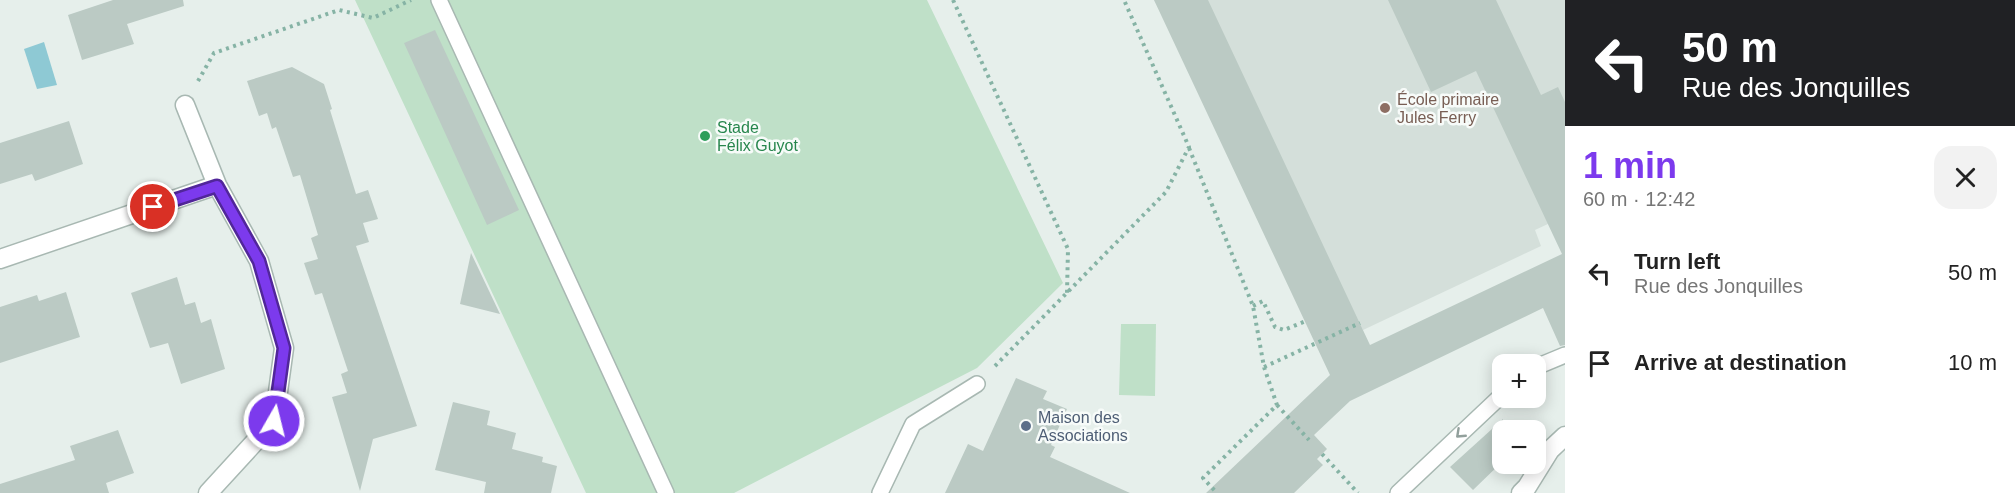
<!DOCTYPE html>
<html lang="en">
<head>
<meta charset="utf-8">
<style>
  :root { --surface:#fff; --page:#f2f2f2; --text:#222; --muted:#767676; --accent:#7c3aed }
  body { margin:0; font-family:Arial,sans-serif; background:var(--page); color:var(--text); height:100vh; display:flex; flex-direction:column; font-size:22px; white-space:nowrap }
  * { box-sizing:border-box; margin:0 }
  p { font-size:20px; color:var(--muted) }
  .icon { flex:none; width:33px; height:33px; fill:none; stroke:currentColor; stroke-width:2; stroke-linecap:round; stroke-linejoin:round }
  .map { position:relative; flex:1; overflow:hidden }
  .drawer { display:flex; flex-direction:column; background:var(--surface); width:450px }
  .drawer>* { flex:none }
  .top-card { background:#202124; color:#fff; overflow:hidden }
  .buttons { position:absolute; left:1492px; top:354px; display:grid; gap:12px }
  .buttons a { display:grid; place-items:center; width:54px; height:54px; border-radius:12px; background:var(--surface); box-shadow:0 3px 15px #0003; font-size:30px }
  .pin { position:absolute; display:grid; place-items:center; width:51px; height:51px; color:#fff; margin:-26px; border:3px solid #fff; border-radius:50%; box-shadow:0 2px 6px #0007 }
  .me { position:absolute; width:66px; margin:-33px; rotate:8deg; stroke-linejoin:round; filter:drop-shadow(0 0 4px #0008) }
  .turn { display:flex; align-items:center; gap:21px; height:126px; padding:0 18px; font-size:27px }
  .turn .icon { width:78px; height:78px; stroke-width:2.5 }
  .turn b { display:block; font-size:42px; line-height:51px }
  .round { display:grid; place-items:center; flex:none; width:63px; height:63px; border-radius:18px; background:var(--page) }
  .headline { display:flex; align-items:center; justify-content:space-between; height:102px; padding:0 18px }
  h1 { font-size:36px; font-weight:700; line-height:45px; color:var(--accent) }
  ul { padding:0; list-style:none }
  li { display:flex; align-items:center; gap:18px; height:90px; padding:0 18px }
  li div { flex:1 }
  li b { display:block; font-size:22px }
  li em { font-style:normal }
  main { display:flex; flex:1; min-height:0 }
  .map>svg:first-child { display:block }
</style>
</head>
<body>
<main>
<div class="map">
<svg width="1565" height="493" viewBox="0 0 1565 493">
  <rect width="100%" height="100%" fill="#e6efeb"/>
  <!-- built -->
  <path fill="#d4dfda" d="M 1154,0 L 1565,0 L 1565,216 L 1535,230 L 1541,246 L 1363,330 L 1357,318 L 1334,330 Z"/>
  <!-- green -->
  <path fill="#bfe0c8" d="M 355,0 L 927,0 L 1063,283 L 977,368 L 734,493 L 586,493 Z
    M 1121,324 L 1156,324 L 1155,396 L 1119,395 Z"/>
  <!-- water -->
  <path fill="#8ec9d4" d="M 44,42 L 57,85 L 37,89 L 24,49 Z"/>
  <!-- building -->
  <path fill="#bbcac4" d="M 113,0 L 183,0 L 184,6 L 127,24 L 134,44 L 82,60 L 68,15 Z
    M 1154,0 L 1208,0 L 1370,345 L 1562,254 L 1476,71 L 1431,92 L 1388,0 L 1496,0 L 1541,95 L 1558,87 L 1565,102 L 1565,345 L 1560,346 L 1543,308 L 1350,401 L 1314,435 L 1327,449 L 1317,459 L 1323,465 L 1294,493 L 1206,493 L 1330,375 Z
    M 435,30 L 519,210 L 487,225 L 404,43 Z
    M 292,67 L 324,84 L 332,109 L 330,110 L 356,194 L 368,190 L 378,219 L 363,223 L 369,242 L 356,246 L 417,426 L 373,439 L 360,491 L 332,397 L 347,393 L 341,374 L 348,371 L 322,293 L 315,295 L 304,263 L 318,259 L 311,238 L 318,235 L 300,175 L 293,177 L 276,127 L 272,129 L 267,113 L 259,116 L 247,81 Z
    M 69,121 L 83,164 L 35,181 L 32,174 L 0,184 L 0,143 Z
    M 471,253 L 500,314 L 460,304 Z
    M 177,277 L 185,305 L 195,302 L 201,323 L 211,319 L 225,369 L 181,384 L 168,343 L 150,348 L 131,293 Z
    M 66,292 L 80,337 L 0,363 L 0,307 L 37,295 L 39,301 Z
    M 1016,378 L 1047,391 L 1043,399 L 1067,409 L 1051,445 L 1055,447 L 1050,457 L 1130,493 L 945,493 L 968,444 L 983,451 Z
    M 453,402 L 490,411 L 487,425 L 516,433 L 512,449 L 543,457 L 542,462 L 557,466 L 551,493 L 484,493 L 486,482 L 435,470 Z
    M 1503,419 L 1503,461 L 1473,490 L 1450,467 Z
    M 118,430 L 134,473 L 106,483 L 109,493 L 0,493 L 0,484 L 75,460 L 70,446 Z"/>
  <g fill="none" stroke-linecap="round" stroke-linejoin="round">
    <!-- service casing -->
    <g stroke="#a8b8b2" stroke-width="18">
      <path id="service" d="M 439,0 L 666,493
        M 1536,367 L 1565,355
        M 880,493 L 913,424 L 977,384
        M 1398,493 L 1503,394"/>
    </g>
    <!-- minor casing -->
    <g stroke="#a8b8b2" stroke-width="21">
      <path id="minor" d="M 185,105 L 217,185 L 259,261 L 284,348 L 274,421 L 208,493
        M 0,259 L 217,185"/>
    </g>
    <!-- tertiary casing -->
    <g stroke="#a8b8b2" stroke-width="21">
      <path id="tertiary" d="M 1521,493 L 1527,487 L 1550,450 L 1565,436"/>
    </g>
    <!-- path -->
    <path stroke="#86b3a5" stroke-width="4" stroke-dasharray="3 4.5" stroke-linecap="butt" d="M 953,0 L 1068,249 L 1067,293
      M 198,81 L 214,53 L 339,10 L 373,18 L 411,0
      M 1189,148 L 1253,306 L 1264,367 L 1277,405 L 1203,478 L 1217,493
      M 1253,306 L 1263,301 L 1275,327 L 1284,330 L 1306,321
      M 995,366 L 1166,192 L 1189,147 L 1124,0
      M 1264,367 L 1360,323
      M 1277,405 L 1309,440
      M 1322,454 L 1358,493"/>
    <!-- service -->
    <use href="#service" stroke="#fff" stroke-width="15"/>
    <!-- minor -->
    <use href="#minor" stroke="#fff" stroke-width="18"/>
    <!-- tertiary -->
    <use href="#tertiary" stroke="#fff" stroke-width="18"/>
  </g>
  <!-- one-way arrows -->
  <defs><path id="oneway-chevron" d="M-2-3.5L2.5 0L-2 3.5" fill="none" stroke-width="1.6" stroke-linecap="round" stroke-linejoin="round" transform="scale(1.5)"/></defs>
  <use stroke="#92a09c" href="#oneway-chevron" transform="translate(1460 434) rotate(137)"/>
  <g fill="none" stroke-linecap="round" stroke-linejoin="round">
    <!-- route casing -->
    <g stroke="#51269a" stroke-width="15">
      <path id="route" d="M 153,207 L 217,186 L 259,261 L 284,348 L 274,421"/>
    </g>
    <!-- route -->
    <use href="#route" stroke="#7c3aed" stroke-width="10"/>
  </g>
  <!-- markers -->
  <circle fill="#8d6e63" stroke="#f7fbf9" stroke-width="2" cx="1385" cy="108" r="6"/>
  <circle fill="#2e9e5b" stroke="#f7fbf9" stroke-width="2" cx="705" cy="136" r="6"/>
  <circle fill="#5c6f8a" stroke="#f7fbf9" stroke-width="2" cx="1026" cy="426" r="6"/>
  <g text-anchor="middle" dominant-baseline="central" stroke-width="5" stroke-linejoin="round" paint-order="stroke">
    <!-- education labels -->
    <g font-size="16" fill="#785e54" stroke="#f7fbf9" text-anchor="start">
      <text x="1397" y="99">École primaire<tspan x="1397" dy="18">Jules Ferry</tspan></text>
    </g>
    <!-- leisure labels -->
    <g font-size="16" fill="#27864d" stroke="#f7fbf9" text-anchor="start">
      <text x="717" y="127">Stade<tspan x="717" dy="18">Félix Guyot</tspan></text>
    </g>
    <!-- service labels -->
    <g font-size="16" fill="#4e5e75" stroke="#f7fbf9" text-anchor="start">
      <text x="1038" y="417">Maison des<tspan x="1038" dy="18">Associations</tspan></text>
    </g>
  </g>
</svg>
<div class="buttons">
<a>+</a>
<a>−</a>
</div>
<div class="pin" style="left:153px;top:207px;background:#d93025"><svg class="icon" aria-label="arrive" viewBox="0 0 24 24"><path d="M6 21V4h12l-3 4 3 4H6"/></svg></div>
<svg class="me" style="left:274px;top:421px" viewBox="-20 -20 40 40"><circle r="17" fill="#7c3aed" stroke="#fff" stroke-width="3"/><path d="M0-11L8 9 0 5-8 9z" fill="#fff"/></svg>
</div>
<section class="drawer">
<div class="top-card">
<div class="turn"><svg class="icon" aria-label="left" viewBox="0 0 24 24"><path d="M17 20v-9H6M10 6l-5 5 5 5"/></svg><div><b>50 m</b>Rue des Jonquilles</div></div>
</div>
<div class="headline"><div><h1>1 min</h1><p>60 m · 12:42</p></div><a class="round"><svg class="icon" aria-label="close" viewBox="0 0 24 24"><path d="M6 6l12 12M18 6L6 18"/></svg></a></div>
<ul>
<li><svg class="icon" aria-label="left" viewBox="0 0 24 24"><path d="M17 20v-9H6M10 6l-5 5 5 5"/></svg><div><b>Turn left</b><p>Rue des Jonquilles</p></div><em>50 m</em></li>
<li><svg class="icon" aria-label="arrive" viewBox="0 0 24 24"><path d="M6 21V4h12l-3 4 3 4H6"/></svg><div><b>Arrive at destination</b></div><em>10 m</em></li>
</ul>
</section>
</main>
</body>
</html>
